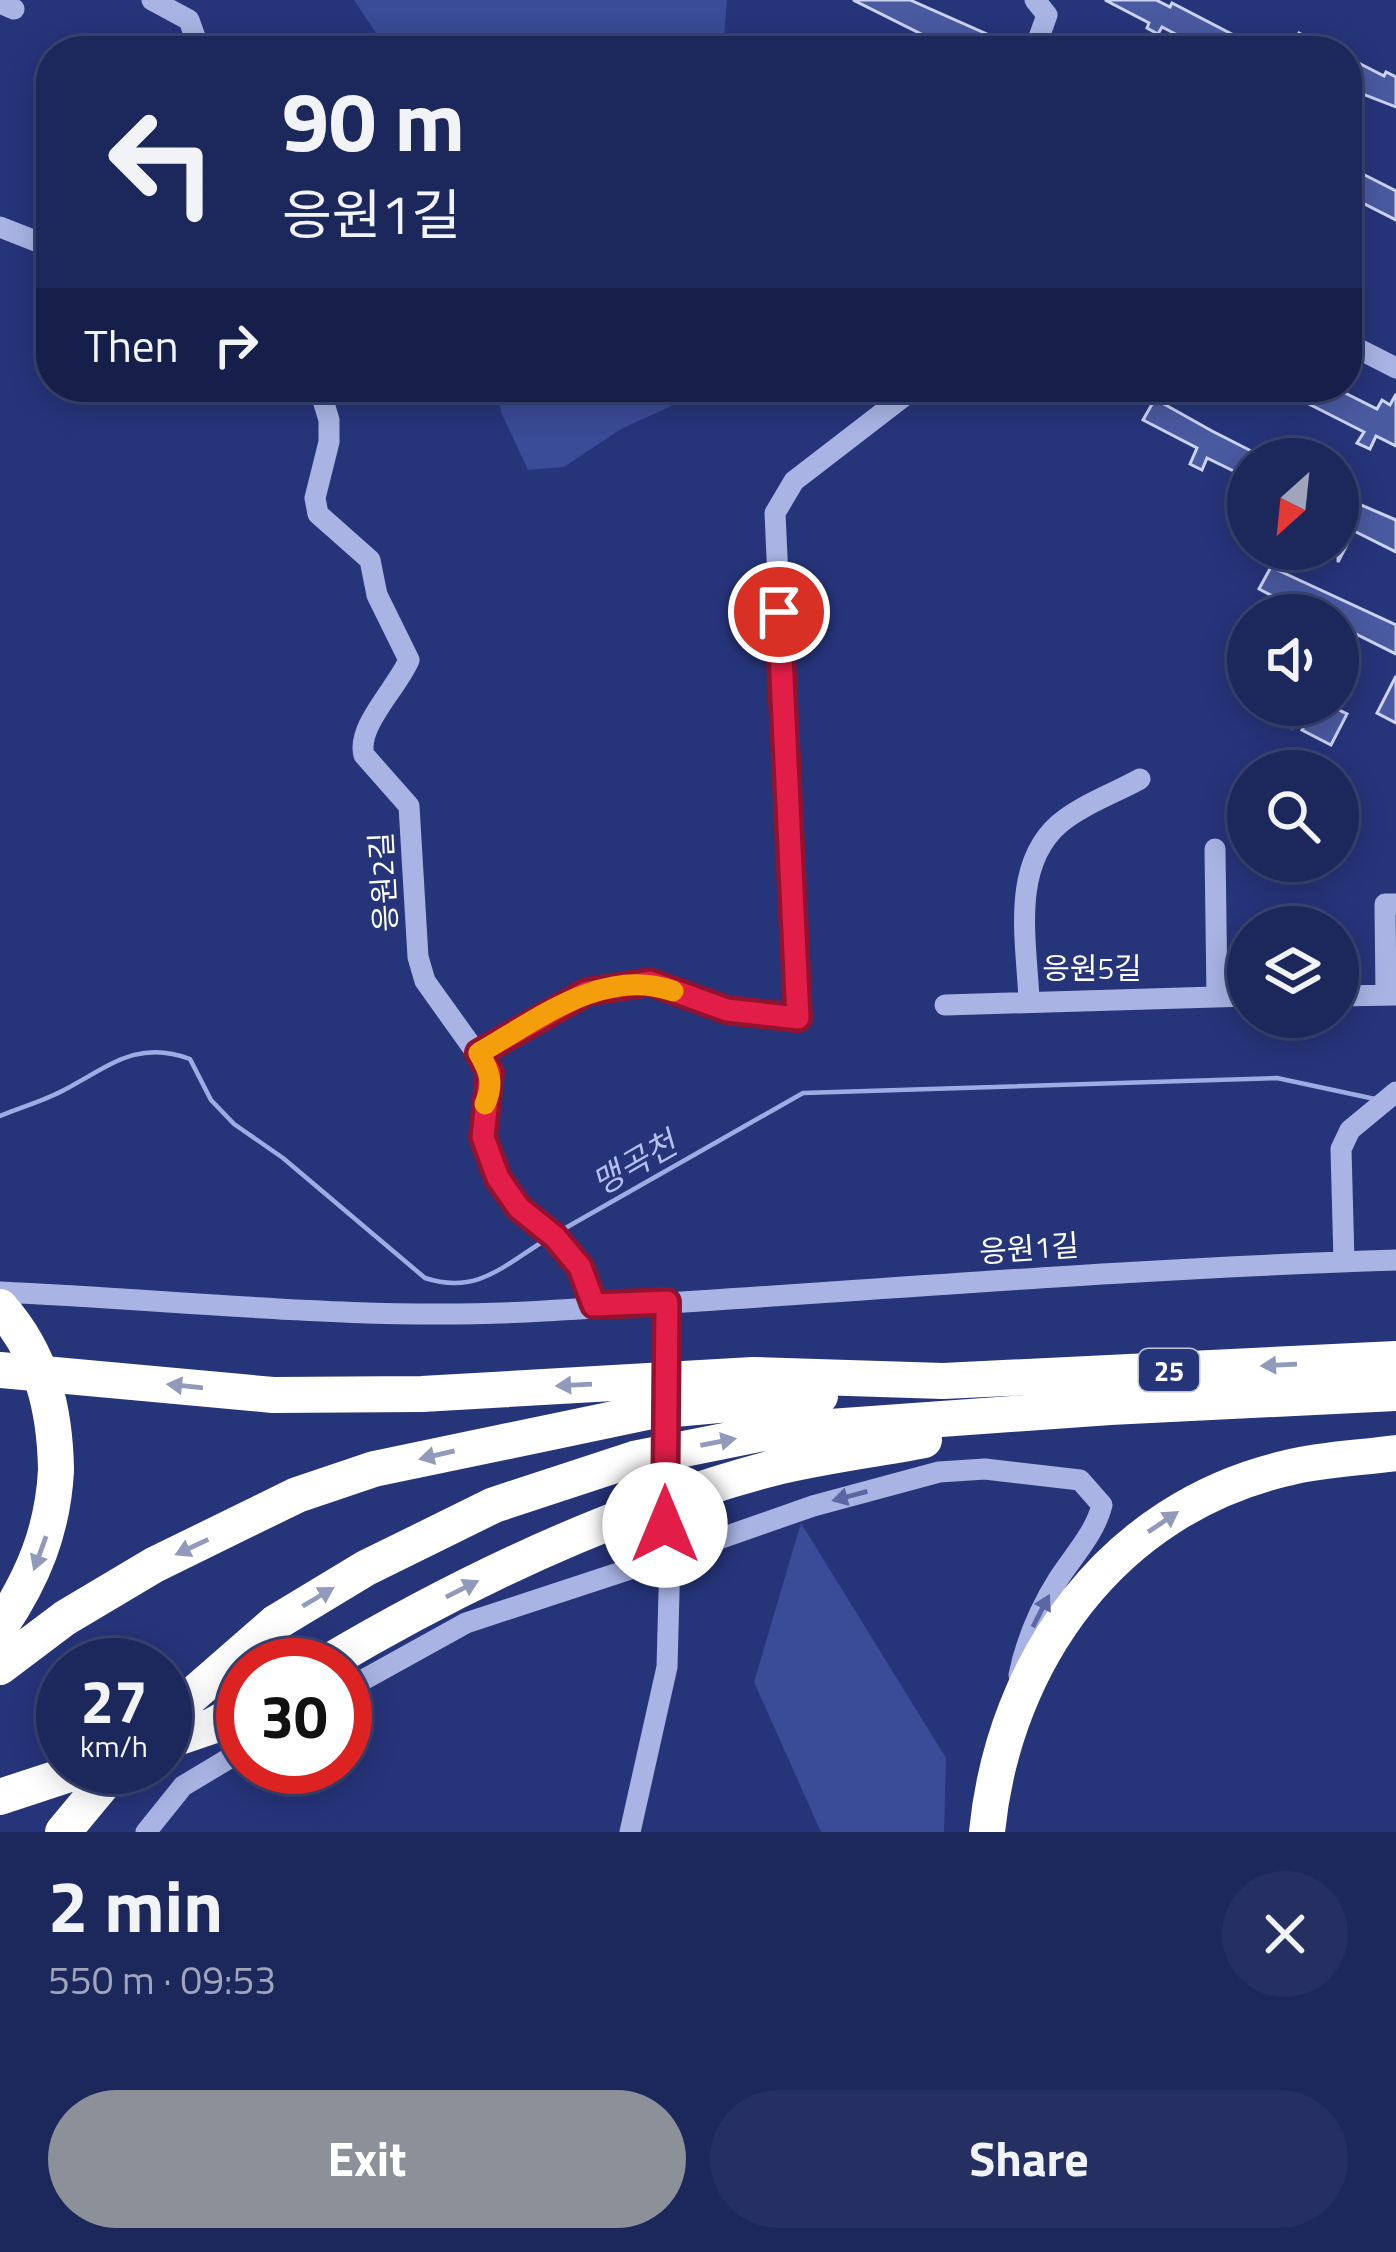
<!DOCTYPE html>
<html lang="en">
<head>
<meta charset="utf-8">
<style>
  :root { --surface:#1c275c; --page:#252f62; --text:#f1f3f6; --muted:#a0a5bb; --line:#3a4472; --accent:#8c9099 }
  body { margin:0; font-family:"Titillium Web","Noto Sans KR",sans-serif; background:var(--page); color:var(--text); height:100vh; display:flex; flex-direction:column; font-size:45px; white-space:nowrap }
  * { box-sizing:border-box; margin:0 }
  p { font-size:39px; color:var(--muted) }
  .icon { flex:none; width:66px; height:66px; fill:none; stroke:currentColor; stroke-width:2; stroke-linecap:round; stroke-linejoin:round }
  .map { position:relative; height:1832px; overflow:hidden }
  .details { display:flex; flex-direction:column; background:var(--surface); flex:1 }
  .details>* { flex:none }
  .banner { position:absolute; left:36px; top:36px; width:1326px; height:366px; border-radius:48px; box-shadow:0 6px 30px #0003,0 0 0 3px var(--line); background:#1c275c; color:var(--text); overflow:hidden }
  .needle { width:78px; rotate:207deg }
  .buttons { position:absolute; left:1227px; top:438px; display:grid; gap:24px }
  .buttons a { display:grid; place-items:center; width:132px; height:132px; border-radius:50%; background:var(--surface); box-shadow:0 6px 30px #0003,0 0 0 3px var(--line); font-size:60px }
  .speed { position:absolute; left:36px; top:1638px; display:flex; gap:24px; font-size:60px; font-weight:700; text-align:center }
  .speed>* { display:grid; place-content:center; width:156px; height:156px; border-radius:50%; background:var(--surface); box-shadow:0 6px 30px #0003,0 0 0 3px var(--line); line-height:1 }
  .speed small { font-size:30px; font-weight:400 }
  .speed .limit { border:18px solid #d22; background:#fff; color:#111 }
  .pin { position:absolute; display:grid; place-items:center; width:102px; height:102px; color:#fff; margin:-51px; border:6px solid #fff; border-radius:50%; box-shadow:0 3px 12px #0007 }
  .me { position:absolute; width:132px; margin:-66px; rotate:0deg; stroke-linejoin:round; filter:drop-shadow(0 0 9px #0008) }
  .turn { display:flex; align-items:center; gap:42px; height:252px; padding:0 48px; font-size:54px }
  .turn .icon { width:156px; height:156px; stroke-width:2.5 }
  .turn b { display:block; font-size:84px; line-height:102px }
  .then { display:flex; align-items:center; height:114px; padding:0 48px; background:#0003; gap:24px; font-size:45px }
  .round { display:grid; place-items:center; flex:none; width:126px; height:126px; border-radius:63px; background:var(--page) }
  .overview { display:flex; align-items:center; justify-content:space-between; height:204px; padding:0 48px }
  h1 { font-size:72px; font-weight:700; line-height:90px }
  .button { display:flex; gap:24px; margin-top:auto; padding:24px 48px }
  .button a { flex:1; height:138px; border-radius:72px; background:var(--accent); color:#fff; font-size:48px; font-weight:700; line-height:138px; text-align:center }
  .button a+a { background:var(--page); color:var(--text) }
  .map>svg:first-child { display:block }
</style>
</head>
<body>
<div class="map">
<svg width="1396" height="1832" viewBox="0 0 1396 1832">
  <rect width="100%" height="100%" fill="#26347a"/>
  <!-- green -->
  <path fill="#3a4b97" d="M 354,0 L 727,0 L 724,37 L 758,51 L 388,51 Z
    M 497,387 L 700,387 L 691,397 L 621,429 L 564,467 L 528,470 L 501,412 Z
    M 1249,705 L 1307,705 L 1293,731 Z
    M 801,1523 L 946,1758 L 944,1832 L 821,1832 L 754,1682 Z"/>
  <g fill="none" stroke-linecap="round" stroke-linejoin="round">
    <!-- stream -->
    <path stroke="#9eace4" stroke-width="4.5" d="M 0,1116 C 21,1107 44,1101 64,1090 C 108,1067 137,1039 190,1059 L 211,1100 L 234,1124 L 283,1158 L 425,1278 C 477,1295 503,1266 547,1239
      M 562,1230 L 803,1093 L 1277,1078 L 1375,1099"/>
  </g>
  <!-- building -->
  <path fill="#4a5aa1" stroke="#ccd3f3" stroke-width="3" d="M 853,0 L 910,0 L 998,39 L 992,51 L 962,51 L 940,40 L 936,48 L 922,42 L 925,36 Z
    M 1105,0 L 1156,0 L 1170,7 L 1172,3 L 1245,41 L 1240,51 L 1208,51 L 1162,27 L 1158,34 L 1147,28 L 1149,23 Z
    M 1299,33 L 1335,51 L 1290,51 Z
    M 1347,57 L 1384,76 L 1386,72 L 1396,77 L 1396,107 L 1347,88 Z
    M 1347,166 L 1396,191 L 1396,220 L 1347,195 Z
    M 1287,387 L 1333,387 L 1377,409 L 1382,400 L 1390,405 L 1396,394 L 1396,446 L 1376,436 L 1370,449 L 1357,443 L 1364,432 L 1305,402 L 1307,397 Z
    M 1155,399 L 1212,431 L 1267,459 L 1248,459 L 1248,478 L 1207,458 L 1202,470 L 1190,464 L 1197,448 L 1143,420 Z
    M 1338,495 L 1396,520 L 1396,552 L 1354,531 L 1338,562 Z
    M 1271,567 L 1396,625 L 1396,654 L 1338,625 L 1338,615 L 1309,615 L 1259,589 Z
    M 1396,676 L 1396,723 L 1377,713 Z
    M 1314,705 L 1329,705 L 1347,714 L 1331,745 L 1302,730 Z"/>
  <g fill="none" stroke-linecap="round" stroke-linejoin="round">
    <!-- minor -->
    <path stroke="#a9b4e4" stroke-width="21" d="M 152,0 L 189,20 L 200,51
      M 0,3 L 14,9
      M 1034,51 L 1047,15 L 1035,0
      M 0,227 L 51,247
      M 1347,343 L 1396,368
      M 319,387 L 329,420 L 329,442 L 315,498 L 318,514 L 370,560 L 377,595 L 409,660 C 397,688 356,727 364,755 L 409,806 L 418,957 L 425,981 L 490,1072 C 491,1094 480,1115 483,1137 C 490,1200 554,1221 582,1270 C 588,1280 590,1294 594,1305
      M 1215,849 L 1217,997
      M 1386,995 L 1385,904 L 1396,904
      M 1338,996 L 1395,995
      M 1029,1001 C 1027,944 1010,867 1059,824 C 1081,805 1115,793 1140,779
      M 945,1005 L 1248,996
      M 479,1053 L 587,992 L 650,982 L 727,1010 L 798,1018 L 775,513 L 794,481 L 916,387
      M 1344,1261 L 1341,1149 L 1350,1130 L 1396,1092
      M 0,1292 C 180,1300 364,1322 544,1311 C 828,1294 1112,1269 1396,1260
      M 666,1354 L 667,1302
      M 345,1690 L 466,1623 L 670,1556 L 665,1525
      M 146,1832 L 183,1786 L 243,1750
      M 630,1832 L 667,1667 L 670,1556 L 813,1506 L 939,1472 L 985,1469 L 1080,1480 L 1102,1505 C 1095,1533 1074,1555 1059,1578 C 1040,1608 1026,1641 1019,1675"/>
    <!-- highway -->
    <path stroke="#fff" stroke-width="36" d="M 0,1370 L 273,1395 L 422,1394 L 753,1375 L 943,1381 L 1396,1359
      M 0,1627 C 33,1578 53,1530 56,1470
      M 323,1665 C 463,1582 612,1511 769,1469 C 820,1456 873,1450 924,1440
      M 0,1667 L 65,1618 L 154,1565 L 297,1495 L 374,1469 L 652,1411 L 820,1396
      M 165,1719 L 275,1623 L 366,1568 L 494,1505 L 634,1459 L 774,1431 L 1110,1407 L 1396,1393
      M 165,1742 L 212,1726 L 243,1709
      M 0,1797 L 91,1767
      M 63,1832 L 117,1767
      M 987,1832 C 1004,1660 1113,1508 1287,1468 C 1322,1459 1360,1458 1396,1453"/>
    <!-- minor-bridge -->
    <path stroke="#a9b4e4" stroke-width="21" d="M 665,1525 L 666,1354"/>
    <!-- highway-bridge -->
    <path stroke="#fff" stroke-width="36" d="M 0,1307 C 42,1354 55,1409 56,1470"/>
  </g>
  <!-- one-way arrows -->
  <defs><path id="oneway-solid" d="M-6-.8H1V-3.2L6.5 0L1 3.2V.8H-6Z" transform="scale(3)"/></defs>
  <g fill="#929abc">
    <use href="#oneway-solid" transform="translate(1279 1365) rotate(177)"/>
    <use href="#oneway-solid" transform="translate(574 1385) rotate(177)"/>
    <use href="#oneway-solid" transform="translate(185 1386) rotate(-174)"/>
    <use href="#oneway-solid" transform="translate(718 1442) rotate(-11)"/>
    <use href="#oneway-solid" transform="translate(437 1455) rotate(167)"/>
    <use href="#oneway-solid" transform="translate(1163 1522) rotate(-34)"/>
    <use href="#oneway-solid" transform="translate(192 1547) rotate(155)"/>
    <use href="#oneway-solid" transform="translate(40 1553) rotate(110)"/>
    <use href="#oneway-solid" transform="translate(462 1589) rotate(-27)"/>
    <use href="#oneway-solid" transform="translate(318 1597) rotate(-31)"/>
  </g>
  <g fill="#5a67a4">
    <use href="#oneway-solid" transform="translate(850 1496) rotate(165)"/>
    <use href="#oneway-solid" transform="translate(1041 1611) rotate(-63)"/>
  </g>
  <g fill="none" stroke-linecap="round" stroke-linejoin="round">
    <!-- route casing -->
    <g stroke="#92132f" stroke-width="30">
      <path id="route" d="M 665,1525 L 667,1302 L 594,1305 L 580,1267 L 555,1237 L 519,1208 L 498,1178 L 483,1137 L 490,1072 L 479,1053 L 587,992 L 650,982 L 727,1010 L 798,1018 L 779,612"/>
    </g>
    <!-- route -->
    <use href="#route" stroke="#e11d48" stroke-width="21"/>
    <!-- slow -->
    <path stroke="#f59e0b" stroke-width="21" d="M 485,1104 C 494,1084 490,1072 479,1053 C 537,1020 604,966 673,991"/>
  </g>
  <g text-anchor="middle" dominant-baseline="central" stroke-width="9" stroke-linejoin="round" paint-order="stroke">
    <!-- shield labels -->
    <rect fill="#26347a" stroke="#bec2d7" stroke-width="3" x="1139" y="1349" width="60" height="42" rx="9"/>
    <g font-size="27" font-weight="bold" fill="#fff">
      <text x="1169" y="1370">25</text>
    </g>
    <!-- street labels -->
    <g font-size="30" fill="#fff" stroke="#26347a">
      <text transform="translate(383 882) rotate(-93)">응원2길</text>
      <text x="1092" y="968">응원5길</text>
      <text transform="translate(1029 1248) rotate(-4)">응원1길</text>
    </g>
    <!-- water labels -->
    <g font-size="33" font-style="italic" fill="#b5bfec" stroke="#26347a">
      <text transform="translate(634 1163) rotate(-30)">맹곡천</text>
    </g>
  </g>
</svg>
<div class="buttons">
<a><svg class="needle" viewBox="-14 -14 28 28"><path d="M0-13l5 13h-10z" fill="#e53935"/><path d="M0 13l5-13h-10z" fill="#a0a5bb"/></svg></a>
<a><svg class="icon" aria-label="sound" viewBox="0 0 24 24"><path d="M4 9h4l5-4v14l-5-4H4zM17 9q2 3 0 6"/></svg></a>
<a><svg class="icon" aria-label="search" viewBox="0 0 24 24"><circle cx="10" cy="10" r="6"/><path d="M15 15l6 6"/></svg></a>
<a><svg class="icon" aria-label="layers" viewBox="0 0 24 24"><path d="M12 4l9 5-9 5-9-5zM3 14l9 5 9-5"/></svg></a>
</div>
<div class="speed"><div>27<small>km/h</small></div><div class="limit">30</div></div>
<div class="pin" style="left:779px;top:612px;background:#d93025"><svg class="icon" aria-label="arrive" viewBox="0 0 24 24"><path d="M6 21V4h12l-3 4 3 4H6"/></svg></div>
<svg class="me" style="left:665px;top:1525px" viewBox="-20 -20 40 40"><circle r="19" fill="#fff"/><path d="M0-13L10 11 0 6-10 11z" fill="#e11d48"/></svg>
<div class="banner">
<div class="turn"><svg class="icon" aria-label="left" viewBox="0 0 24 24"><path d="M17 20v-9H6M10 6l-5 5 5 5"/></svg><div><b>90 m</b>응원1길</div></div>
<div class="then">Then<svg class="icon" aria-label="right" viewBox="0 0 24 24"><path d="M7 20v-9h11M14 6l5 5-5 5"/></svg></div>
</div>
</div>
<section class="details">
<div class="overview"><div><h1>2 min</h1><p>550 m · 09:53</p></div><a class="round"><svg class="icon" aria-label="close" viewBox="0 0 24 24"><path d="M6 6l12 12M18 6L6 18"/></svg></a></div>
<div class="button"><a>Exit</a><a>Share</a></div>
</section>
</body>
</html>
